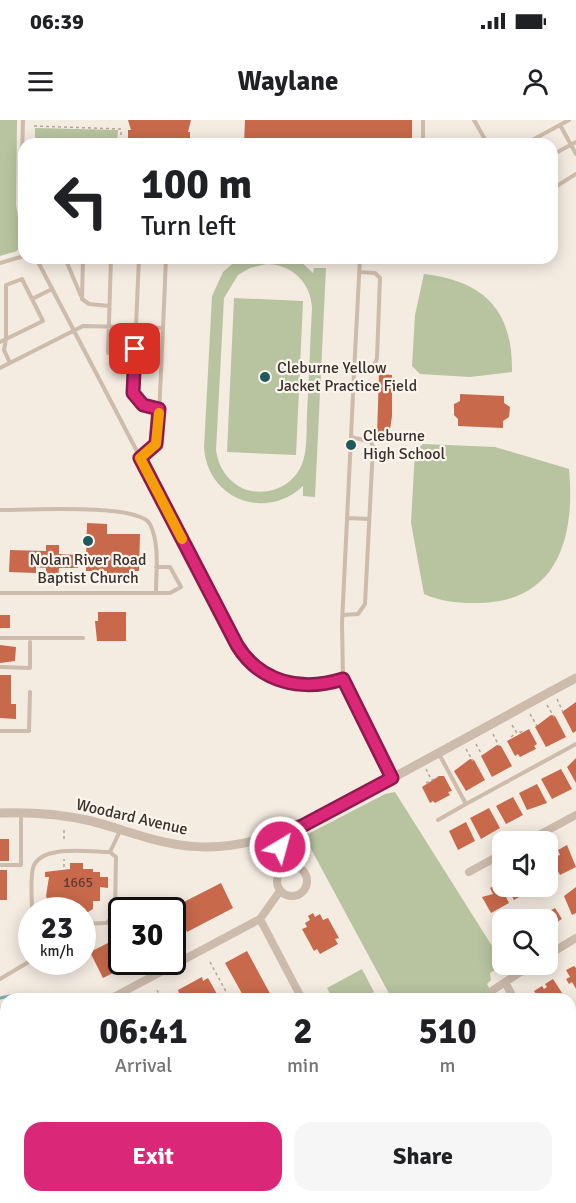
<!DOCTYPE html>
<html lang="en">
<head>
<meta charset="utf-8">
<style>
  :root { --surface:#fff; --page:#f6f6f6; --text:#202124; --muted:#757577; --accent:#db2777 }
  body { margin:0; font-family:Signika,sans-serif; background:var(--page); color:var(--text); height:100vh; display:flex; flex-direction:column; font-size:22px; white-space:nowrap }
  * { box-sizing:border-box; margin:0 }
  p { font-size:20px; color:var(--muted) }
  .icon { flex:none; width:33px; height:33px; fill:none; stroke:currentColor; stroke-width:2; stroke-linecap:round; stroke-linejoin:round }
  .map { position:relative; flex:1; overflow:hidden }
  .drawer { position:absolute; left:0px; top:873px; width:576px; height:210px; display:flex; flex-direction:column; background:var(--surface); border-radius:18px 18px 0 0; box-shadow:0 3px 15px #0003 }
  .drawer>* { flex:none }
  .hud { position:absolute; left:18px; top:18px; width:540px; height:126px; border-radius:18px; box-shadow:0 3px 15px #0003; background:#fff; color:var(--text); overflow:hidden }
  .buttons { position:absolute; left:492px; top:711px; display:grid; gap:12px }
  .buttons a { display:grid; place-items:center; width:66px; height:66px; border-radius:12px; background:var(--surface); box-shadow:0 3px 15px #0003; font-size:30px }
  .speed { position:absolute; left:18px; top:777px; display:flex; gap:12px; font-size:30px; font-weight:700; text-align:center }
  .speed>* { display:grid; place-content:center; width:78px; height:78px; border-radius:50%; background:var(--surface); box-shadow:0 3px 15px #0003; line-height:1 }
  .speed small { font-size:15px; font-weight:400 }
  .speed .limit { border:3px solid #111; border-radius:9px; background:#fff; color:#111 }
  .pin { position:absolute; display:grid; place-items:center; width:51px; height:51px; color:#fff; margin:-26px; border-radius:12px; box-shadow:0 3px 9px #0006 }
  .me { position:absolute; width:66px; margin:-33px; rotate:37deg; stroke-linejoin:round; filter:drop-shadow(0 0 4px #0008) }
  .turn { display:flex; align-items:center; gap:21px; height:126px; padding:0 24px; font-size:27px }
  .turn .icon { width:78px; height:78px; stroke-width:2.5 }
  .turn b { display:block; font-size:42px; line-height:51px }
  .eta { display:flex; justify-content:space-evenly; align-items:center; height:102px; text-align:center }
  .eta b { font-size:36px; font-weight:700; line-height:42px }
  .action { display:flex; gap:12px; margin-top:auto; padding:12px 24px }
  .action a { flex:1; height:69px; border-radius:18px; background:var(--accent); color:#fff; font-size:24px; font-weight:700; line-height:69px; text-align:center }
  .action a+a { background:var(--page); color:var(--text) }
  .status { display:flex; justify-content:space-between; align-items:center; height:42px; padding:0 30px; background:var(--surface); direction:ltr }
  .status svg { height:16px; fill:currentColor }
  header { display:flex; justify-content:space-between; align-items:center; height:78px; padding:0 24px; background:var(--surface); font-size:27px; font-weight:700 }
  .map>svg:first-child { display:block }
</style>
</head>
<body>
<div class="status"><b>06:39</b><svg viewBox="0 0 49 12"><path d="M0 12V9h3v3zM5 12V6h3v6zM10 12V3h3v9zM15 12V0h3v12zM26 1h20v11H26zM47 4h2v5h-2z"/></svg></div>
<header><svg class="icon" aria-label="menu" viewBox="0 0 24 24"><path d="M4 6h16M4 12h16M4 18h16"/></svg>Waylane<svg class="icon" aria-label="person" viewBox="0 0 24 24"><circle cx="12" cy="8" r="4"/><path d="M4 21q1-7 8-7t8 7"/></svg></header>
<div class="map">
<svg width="576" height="1083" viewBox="0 0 576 1083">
  <rect width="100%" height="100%" fill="#f4ebe1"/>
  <!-- green -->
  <path fill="#b8c4a0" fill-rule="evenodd" d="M 0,0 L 17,0 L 16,85 L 22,121 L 17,131 L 0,136 Z
    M 35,8 L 118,10 L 117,24 L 35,24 Z
    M 239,138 L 297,138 L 313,153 L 314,148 L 326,148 L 315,377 L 303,376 L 303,366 C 266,401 208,380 204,328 L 212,176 L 223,152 ZM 266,144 C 291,144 311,162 312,188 C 310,223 309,259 307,294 C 306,310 308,329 302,344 C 293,367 267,377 244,369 C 228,362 218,347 216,330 L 224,178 L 238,155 L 250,148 Z
    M 424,154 C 485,161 513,191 512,252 L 470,257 L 420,254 L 412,246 L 415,195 Z
    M 234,178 L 303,181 L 296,335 L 227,332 Z
    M 423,324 L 495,327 L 569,349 C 576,423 554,485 473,483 C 456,483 440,481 424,474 L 411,403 L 415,331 Z
    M 395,672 L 504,845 L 490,853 L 491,860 L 487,864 L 496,879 L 392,879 L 304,716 L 385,674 Z
    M 362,849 L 374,872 L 360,879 L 333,879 L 327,868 Z
    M 140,1077 L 508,1077 L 511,1083 L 132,1083 Z"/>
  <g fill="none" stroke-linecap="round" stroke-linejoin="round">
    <!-- stream -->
    <path stroke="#7fb0b2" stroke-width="3" d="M 0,878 L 15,875 L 18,879
      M 122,1077 L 125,1083"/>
  </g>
  <!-- building -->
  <path fill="#c8694b" d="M 128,0 L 191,0 L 188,12 L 190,12 L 190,23 L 169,23 L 169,18 L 148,18 L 148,22 L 128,22 L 128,10 L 131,10 Z
    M 245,0 L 412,0 L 412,24 L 244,24 Z
    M 379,254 L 392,255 L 392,296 L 389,316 L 377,315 Z
    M 460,274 L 504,276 L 504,283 L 510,287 L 509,297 L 503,301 L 503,308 L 458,306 L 458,299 L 454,295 L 454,284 L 460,281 Z
    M 87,403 L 107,404 L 107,414 L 140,414 L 139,451 L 129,451 L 129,456 L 107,456 L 107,451 L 86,451 L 86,445 L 78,445 L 78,448 L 59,448 L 58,459 L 46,459 L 46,448 L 36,447 L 36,453 L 9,452 L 10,430 L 46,431 L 46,425 L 59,425 L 59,434 L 78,435 L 78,438 L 86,439 Z
    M 98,492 L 126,492 L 126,521 L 97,521 L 95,501 L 98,501 Z
    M 0,495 L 10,495 L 10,508 L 0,508 Z
    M 0,525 L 16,527 L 15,541 L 0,543 Z
    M 0,555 L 11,555 L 11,584 L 16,584 L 16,599 L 0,598 Z
    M 576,582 L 576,611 L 573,613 L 562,592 Z
    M 551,595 L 555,596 L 566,617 L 546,627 L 535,607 Z
    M 529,609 L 537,624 L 534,626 L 536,629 L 520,637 L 518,634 L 515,636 L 507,621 Z
    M 497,625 L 501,626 L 512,646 L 492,657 L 481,636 Z
    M 576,638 L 576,663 L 567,647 Z
    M 470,639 L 474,640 L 485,660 L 466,671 L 454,651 Z
    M 561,649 L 572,669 L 552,679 L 541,659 Z
    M 439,656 L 444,656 L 452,671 L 448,672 L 450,675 L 435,683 L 433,681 L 430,683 L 422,667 Z
    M 537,664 L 547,683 L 527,690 L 519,673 Z
    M 513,677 L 523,695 L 506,704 L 496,686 Z
    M 489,688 L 500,708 L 481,719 L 470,698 Z
    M 466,702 L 475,721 L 458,730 L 449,711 Z
    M 0,719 L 9,719 L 9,741 L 0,741 Z
    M 567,725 L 576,747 L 560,755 L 551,738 L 560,735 L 558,730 Z
    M 70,743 L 83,743 L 83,749 L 93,749 L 93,752 L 100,752 L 100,757 L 108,757 L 108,768 L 100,767 L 100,781 L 93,781 L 93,789 L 88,792 L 61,790 L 61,781 L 48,781 L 46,776 L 49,757 L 45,757 L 45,752 L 70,749 Z
    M 0,750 L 7,750 L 7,780 L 0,780 Z
    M 221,763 L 233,788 L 187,812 L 174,787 Z
    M 499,763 L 509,783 L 491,793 L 482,777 L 493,774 L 490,768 Z
    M 507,766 L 529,766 L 531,770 L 514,780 Z
    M 576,767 L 576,793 L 572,795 L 564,776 Z
    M 555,788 L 562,799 L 548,807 L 548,800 L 534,800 Z
    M 313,793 L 315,797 L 320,794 L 323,800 L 328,798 L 339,818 L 335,819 L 338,824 L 320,834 L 317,829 L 314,831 L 302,809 L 307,807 L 305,803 L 310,800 L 308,796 Z
    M 122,816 L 122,842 L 135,842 L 103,858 L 90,832 Z
    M 247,831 L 273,879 L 245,879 L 225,843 Z
    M 574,846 L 576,848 L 576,869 L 572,862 L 569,864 L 566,859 L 570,857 L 566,850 Z
    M 202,857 L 203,861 L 208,858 L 217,874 L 212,877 L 213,879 L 176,879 L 175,876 L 179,873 L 178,870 Z
    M 553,859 L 566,879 L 539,879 L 534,871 L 542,866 L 544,869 L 547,867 L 545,864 Z
    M 4,892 L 6,895 L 6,921 L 0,909 L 0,894 Z"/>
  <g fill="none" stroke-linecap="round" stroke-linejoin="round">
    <!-- path -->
    <path stroke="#b9a596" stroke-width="1.5" stroke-dasharray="3 3" stroke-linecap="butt" d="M 34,6 L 121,9 L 121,24
      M 377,320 L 389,320
      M 557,579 L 563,592
      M 547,585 L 554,597
      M 530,594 L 537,606
      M 512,605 L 517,613 L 524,611
      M 493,614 L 499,626
      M 511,617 L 516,613
      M 476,624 L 482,635
      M 466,629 L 473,641
      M 426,649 L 431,659
      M 426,663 L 438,657
      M 64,719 L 64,708
      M 64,747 L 64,739
      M 210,842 L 230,879
      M 157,870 L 162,879"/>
    <!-- service -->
    <path stroke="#cdbbac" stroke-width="4" d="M 23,0 L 21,77 L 24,103
      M 423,0 L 423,21
      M 474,0 L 486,21
      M 560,5 L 576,34
      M 423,24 L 423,21 L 428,21 L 488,24
      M 525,24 L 569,0
      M 552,35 L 576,22
      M 552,69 L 576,54
      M 36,138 L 245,538 C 274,564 306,571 343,559
      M 65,138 L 81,176
      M 83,138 L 82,179 L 89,184 L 109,186
      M 139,138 L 133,273 L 143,285 L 159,289
      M 0,143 L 24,136
      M 359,152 L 375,153 L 380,158 L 377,238 C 374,250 365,251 354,253 L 360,138
      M 32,179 L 22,159 L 6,165 L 6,219 L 43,201 L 32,179 L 52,169
      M 163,208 L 166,138
      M 0,222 L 6,219 L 4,230 L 10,243
      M 108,233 L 111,138
      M 0,248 L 83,206 L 163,208 L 158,317 L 153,328 L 140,338
      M 351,317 L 354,253
      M 0,390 C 26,390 139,383 150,404 C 160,425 156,450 156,473
      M 347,398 L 369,399
      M 0,473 L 170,473 L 181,467 L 170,447 L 156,447
      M 343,495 L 358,494 L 365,484 L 373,327 L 371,322 L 351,317 L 342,503 L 343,559 L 391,657
      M 0,518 L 83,518
      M 0,547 L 30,548 L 30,522
      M 0,611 L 29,611 L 30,572
      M 439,634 L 466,684 L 576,624
      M 438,700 L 466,684
      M 0,745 L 21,745 L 21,693
      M 32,790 C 32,777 30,761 33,748 C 40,724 90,732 110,732 L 120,711
      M 82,804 L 107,803 L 115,792 L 116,737 L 110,732
      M 0,859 L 32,840
      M 0,888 L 6,886
      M 0,956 L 6,968
      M 0,981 L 6,979
      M 0,1006 L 6,1003
      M 0,1051 L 6,1048"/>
    <!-- minor -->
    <path stroke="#cdbbac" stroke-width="8" d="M 277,716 L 285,747
      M 526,722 L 576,695
      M277 761a15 15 0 1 1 30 0a15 15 0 1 1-30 0Z
      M 469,752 L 502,734
      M 260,799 L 302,879
      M 548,835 L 576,818
      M 505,862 L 514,879
      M 493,870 L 533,844
      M 110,879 L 260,799 L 280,771
      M 570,983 L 576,1001
      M 576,1033 L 576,1078"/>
    <!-- tertiary -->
    <path stroke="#cdbbac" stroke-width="9" d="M 0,693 C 30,692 61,694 91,701 C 130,711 164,727 206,727 C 278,726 334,688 396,656 C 456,624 516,590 576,558"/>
    <!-- secondary -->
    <path stroke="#a18a7d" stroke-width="10" d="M 0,1021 L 6,1032
      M 30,1077 L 33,1083"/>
  </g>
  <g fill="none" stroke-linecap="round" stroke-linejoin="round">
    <!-- route casing -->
    <g stroke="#8e194d" stroke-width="15">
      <path id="route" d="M 135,229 L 133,273 L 143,285 L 159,289 L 156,324 L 140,338 L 237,525 C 260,563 302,572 343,559 L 392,658 L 302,706 L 277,716 L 280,727"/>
    </g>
    <!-- route -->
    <use href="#route" stroke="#db2777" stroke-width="10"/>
    <!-- slow -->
    <path stroke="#f59e0b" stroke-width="10" d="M 159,293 L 156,324 L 140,338 L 182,419"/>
  </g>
  <!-- markers -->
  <g fill="#1f5a5e" stroke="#fbf5ee" stroke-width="2">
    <circle cx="265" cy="257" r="6"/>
    <circle cx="351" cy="325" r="6"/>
    <circle cx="88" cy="421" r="6"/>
  </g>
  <g text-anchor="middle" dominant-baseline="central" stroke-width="4.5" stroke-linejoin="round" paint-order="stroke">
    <!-- number labels -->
    <g font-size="14" fill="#5e3e33">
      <text x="78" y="762">1665</text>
    </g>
    <!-- poi labels -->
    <g font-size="16" fill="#3b302b" stroke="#fbf5ee" text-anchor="start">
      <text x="277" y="248">Cleburne Yellow<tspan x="277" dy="18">Jacket Practice Field</tspan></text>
      <text x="363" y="316">Cleburne<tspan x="363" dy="18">High School</tspan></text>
      <text x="88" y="440" text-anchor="middle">Nolan River Road<tspan x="88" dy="18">Baptist Church</tspan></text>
    </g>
    <!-- street labels -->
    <g font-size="16" fill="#3b302b" stroke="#fbf5ee">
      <text transform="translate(132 697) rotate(13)">Woodard Avenue</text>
    </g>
  </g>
</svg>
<div class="buttons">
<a><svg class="icon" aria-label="sound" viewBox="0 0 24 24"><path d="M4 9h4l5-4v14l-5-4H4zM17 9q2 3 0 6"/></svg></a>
<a><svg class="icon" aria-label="search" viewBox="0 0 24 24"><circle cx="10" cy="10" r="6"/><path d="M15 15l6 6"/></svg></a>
</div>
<div class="speed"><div>23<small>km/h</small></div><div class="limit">30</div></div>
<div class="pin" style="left:135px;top:229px;background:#d93025"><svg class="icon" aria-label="arrive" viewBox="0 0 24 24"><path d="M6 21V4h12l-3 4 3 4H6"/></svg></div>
<svg class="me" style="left:280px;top:727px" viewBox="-20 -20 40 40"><circle r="17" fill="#db2777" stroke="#fff" stroke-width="3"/><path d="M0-11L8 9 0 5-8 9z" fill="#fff"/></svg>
<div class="hud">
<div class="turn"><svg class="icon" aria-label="left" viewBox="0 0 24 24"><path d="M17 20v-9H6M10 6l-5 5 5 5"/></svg><div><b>100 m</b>Turn left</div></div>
</div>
<section class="drawer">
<div class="eta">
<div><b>06:41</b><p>Arrival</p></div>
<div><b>2</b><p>min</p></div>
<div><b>510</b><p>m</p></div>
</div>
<div class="action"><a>Exit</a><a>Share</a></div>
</section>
</div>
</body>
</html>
